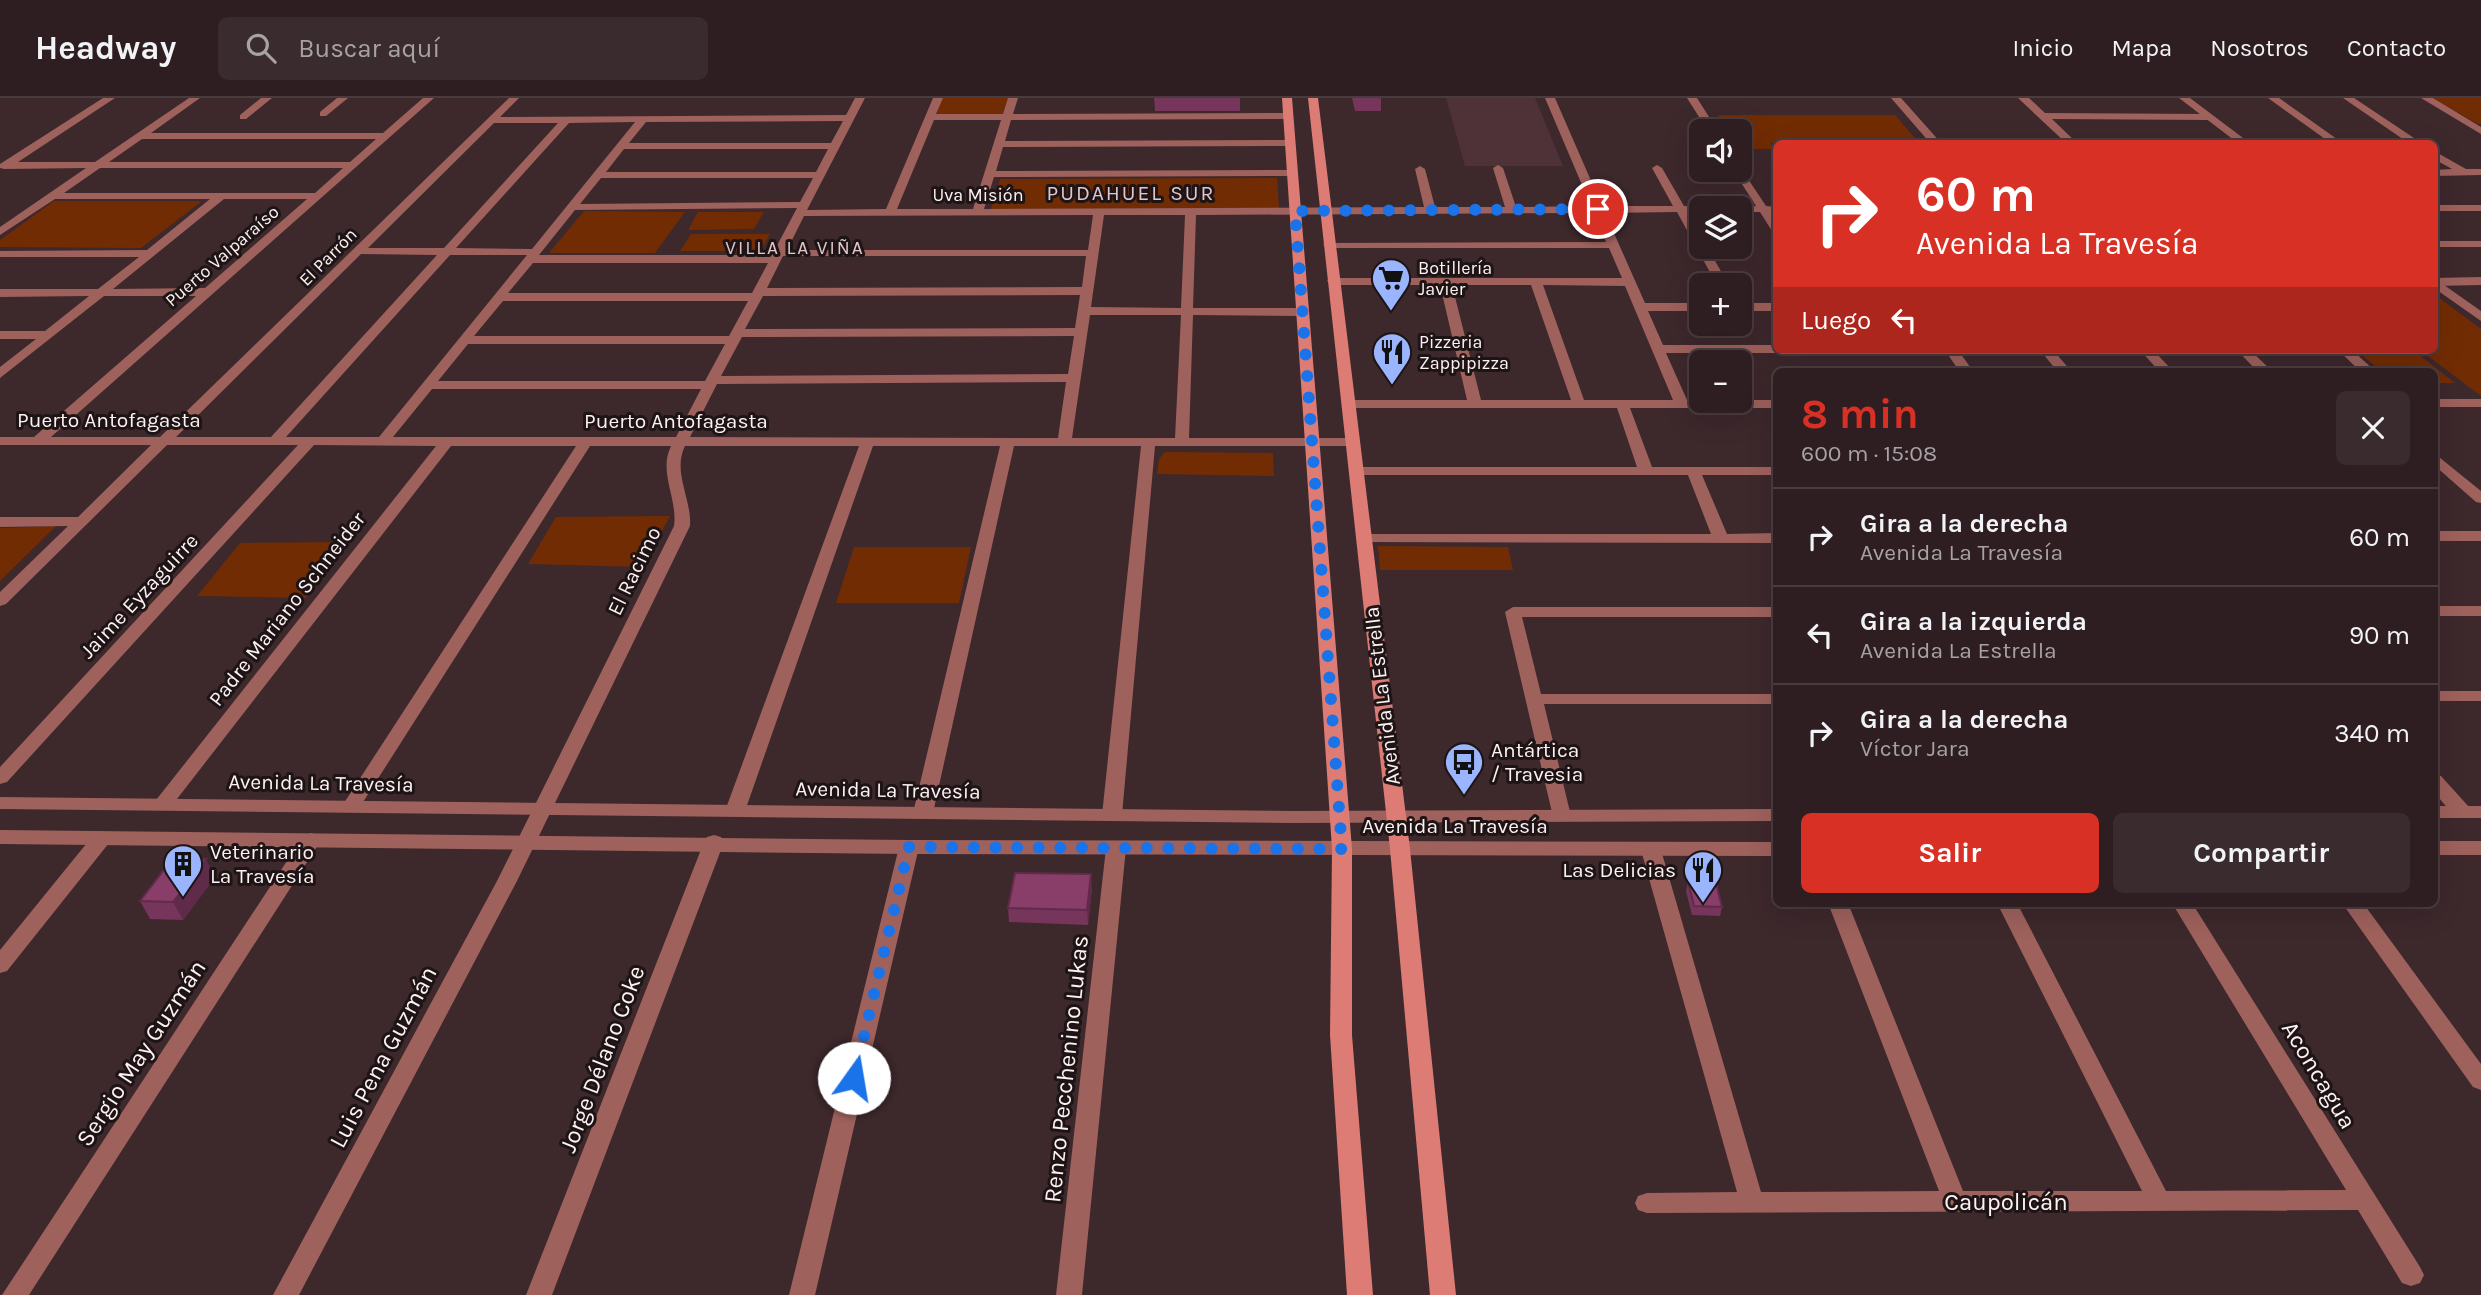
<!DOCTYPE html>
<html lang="es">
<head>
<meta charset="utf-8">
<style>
  :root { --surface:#2e1e21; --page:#3a2b2e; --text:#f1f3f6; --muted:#a7a2a5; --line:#493c3f; --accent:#d93025 }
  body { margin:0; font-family:Karla,sans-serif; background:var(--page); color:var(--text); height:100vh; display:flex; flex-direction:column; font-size:26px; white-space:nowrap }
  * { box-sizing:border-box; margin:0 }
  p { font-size:23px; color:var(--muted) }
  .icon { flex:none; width:38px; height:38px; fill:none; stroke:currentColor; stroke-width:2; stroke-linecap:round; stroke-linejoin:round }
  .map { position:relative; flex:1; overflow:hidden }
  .sheet { position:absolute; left:1773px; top:270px; width:665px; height:539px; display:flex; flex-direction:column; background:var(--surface); border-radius:10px; box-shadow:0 7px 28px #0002,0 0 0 2px var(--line) }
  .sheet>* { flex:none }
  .guide { position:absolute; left:1773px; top:42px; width:665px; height:214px; border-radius:10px; box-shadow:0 7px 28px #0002,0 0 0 2px var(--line); background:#d93025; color:#fff; overflow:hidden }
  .tools { position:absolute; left:1689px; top:21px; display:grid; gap:14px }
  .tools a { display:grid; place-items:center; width:63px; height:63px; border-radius:10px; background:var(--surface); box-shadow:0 7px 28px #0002,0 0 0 2px var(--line); font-size:35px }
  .pin { position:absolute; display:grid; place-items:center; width:60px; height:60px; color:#fff; margin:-30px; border:4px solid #fff; border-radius:50%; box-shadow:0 2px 7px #0007 }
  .me { position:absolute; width:77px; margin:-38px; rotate:13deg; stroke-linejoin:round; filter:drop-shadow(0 0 5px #0008) }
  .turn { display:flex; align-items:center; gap:24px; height:147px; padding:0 28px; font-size:32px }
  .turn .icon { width:91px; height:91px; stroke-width:2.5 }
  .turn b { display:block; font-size:49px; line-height:60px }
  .then { display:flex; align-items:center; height:66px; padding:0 28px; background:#0003; gap:14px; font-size:26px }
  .round { display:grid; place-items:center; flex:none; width:74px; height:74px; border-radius:10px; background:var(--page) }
  .overview { display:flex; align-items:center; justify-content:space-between; height:119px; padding:0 28px }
  h1 { font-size:42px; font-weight:700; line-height:52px; color:var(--accent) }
  .action { display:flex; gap:14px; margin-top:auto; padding:14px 28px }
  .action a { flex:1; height:80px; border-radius:10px; background:var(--accent); color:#fff; font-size:28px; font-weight:700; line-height:80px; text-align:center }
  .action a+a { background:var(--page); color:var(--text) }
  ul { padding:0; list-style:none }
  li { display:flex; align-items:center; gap:21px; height:98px; padding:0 28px; border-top:2px solid var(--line) }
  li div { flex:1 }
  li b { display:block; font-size:26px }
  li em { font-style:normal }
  header { display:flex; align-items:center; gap:42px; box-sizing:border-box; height:98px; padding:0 35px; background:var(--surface); border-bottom:2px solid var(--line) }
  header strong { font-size:33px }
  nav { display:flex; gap:38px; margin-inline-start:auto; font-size:24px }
  .search { width:490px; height:63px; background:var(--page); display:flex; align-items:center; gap:18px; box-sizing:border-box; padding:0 24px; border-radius:10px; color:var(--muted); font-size:26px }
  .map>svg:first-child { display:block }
</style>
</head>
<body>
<header>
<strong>Headway</strong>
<div class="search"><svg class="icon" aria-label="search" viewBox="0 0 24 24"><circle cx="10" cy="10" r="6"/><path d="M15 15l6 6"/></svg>Buscar aquí</div>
<nav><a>Inicio</a><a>Mapa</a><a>Nosotros</a><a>Contacto</a></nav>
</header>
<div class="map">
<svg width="2481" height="1197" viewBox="0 0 2481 1197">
  <rect width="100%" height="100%" fill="#3d282c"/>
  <!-- built -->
  <path fill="#4e3238" d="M 1446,0 L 1535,0 L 1563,68 L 1465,68 Z"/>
  <!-- green -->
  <path fill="#722c04" d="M 941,0 L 1009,0 L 1005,18 L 936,18 Z
    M 2433,0 L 2481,0 L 2481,26 L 2478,26 Z
    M 1718,17 L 1895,17 L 1919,45 L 1771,45 L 1774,51 L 1740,51 L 1740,33 L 1729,33 Z
    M 1277,80 L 1279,110 L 991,111 L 1000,81 Z
    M 54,103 L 202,103 L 141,150 L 0,149 L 0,142 Z
    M 584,113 L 685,114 L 655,155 L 549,155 Z
    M 698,114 L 764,114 L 754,131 L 688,132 Z
    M 691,136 L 770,136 L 761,153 L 680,153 Z
    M 2434,196 L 2481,231 L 2481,298 L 2420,252 L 2434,252 Z
    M 2356,252 L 2413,252 L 2455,285 L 2434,285 L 2434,273 L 2381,273 Z
    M 1165,354 L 1273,355 L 1274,378 L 1157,376 L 1159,361 Z
    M 670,418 L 643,469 L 528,466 L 556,419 Z
    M 56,428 L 0,483 L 0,430 Z
    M 345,444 L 306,500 L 197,498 L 240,445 Z
    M 1378,448 L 1508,449 L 1513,472 L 1380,472 Z
    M 854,449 L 971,449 L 959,505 L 836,505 Z"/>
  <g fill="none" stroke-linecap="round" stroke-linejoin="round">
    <!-- minor -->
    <path fill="#9e615c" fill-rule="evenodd" d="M 103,0 L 115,0 L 18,64 L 95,64 L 189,0 L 200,0 L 151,35 L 383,35 L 423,0 L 434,0 L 51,339 L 160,339 L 509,0 L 519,0 L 500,19 L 846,17 L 855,0 L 865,0 L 807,112 L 886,111 L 933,0 L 943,0 L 936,16 L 1003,16 L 1008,0 L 1018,0 L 1013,16 L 1288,15 L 1293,18 L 1288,21 L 1011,22 L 1005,43 L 1290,42 L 1295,45 L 1290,48 L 1003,49 L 996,73 L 1292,72 L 1297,75 L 1292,78 L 994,79 L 984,111 L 1424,109 L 1415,71 L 1420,68 L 1425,71 L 1435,109 L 1505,109 L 1493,70 L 1498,67 L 1503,70 L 1516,109 L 1591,108 L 1545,0 L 1555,0 L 1602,108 L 1673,108 L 1652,70 L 1657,67 L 1662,70 L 1684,108 L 1706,110 L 1701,110 L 1701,114 L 1688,114 L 1701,138 L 1701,149 L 1707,149 L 1729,187 L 1717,187 L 1677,114 L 1605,115 L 1645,205 L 1701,205 L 1701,213 L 1648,213 L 1663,247 L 1776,247 L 1776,252 L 1782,252 L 1776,255 L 1666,255 L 1687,302 L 1776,302 L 1776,310 L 1630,310 L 1652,369 L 1776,369 L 1776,377 L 1702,377 L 1727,436 L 1776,435 L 1776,445 L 1359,444 L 1356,441 L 1364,436 L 1711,436 L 1688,377 L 1356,377 L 1349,373 L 1356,369 L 1637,369 L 1617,310 L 1348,310 L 1341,306 L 1348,302 L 1467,302 L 1440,187 L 1333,187 L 1327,183 L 1329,180 L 1622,180 L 1609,150 L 1329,150 L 1323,147 L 1325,145 L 1606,144 L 1594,115 L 1196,117 L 1193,210 L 1302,210 L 1308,214 L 1302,218 L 1193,217 L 1189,340 L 1353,340 L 1360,344 L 1353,348 L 1155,348 L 1122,717 L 1119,722 L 1105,722 L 1102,717 L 1141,348 L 1014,348 L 933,715 L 930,720 L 916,720 L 913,715 L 1000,348 L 873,348 L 745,713 L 742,718 L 728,718 L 725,713 L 859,348 L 685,348 C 672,374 692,401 690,428 L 517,783 L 299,1197 L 273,1197 L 497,783 L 674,428 C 678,401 658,374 671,348 L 590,348 L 358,712 L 344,712 L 342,708 L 576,348 L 451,348 L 170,710 L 156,710 L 154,706 L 156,702 L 436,348 L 314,347 L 7,684 L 0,686 L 0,669 L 298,347 L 167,347 L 6,506 L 0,508 L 0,494 L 68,428 L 0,429 L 0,419 L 78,419 L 151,347 L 0,347 L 0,339 L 34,339 L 196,198 L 104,198 L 0,280 L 0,269 L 36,241 L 0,241 L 0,233 L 45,233 L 89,198 L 0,199 L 0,191 L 98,191 L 139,159 L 0,159 L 0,153 L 147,152 L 210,101 L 55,101 L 0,137 L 0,129 L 86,70 L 4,71 L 0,70 L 0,66 ZM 934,22 L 1001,22 L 973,111 L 897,111 ZM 843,23 L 831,45 L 629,45 L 646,24 ZM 635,24 L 532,151 L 456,150 L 569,25 ZM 494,25 L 558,25 L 444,150 L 368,150 ZM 142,41 L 376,41 L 350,64 L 109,64 ZM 624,51 L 828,51 L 816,74 L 606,74 ZM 100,70 L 343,70 L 315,95 L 64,95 ZM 601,80 L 813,80 L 800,104 L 580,106 ZM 224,101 L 307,101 L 205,190 L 113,191 ZM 797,110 L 772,157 L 539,157 L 575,112 ZM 1093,117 L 1088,152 L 787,152 L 804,118 ZM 1104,117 L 1185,117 L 1181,210 L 1091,209 ZM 361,156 L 437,157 L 271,339 L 176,339 ZM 450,157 L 527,157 L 379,339 L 286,339 ZM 783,158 L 1086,158 L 1082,189 L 767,190 ZM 533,165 L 768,165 L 752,195 L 508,195 ZM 1452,187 L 1531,187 L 1571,302 L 1481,302 ZM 1543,187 L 1625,188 L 1673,302 L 1584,302 ZM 1080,197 L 1075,230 L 745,231 L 763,198 ZM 503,203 L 748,203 L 729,238 L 474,238 ZM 1090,217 L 1181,217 L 1175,340 L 1072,340 ZM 1074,238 L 1068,276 L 721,278 L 742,239 ZM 468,246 L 725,246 L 705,283 L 438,283 ZM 1066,284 L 1058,340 L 690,339 L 717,286 ZM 432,291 L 701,291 L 676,339 L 393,339 Z
      M 261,0 L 272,0 L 246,21 L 240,21 L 240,17 Z
      M 337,0 L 348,0 L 326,18 L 320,18 L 320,14 Z
      M 1687,0 L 1697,0 L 1718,33 L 1708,33 Z
      M 1891,0 L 1901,0 L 1942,46 L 1931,46 Z
      M 2018,0 L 2029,0 L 2045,15 L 2209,16 L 2214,19 L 2209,22 L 2052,21 L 2078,46 L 2067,46 Z
      M 2268,0 L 2279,0 L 2344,46 L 2332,46 Z
      M 2343,0 L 2354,0 L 2423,46 L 2410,46 Z
      M 2421,0 L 2433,0 L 2481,29 L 2481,36 Z
      M 2434,53 L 2466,71 L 2481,71 L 2481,77 L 2434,78 L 2434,72 L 2452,71 L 2434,61 Z
      M 1740,69 L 1766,108 L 1776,109 L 1776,113 L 1771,114 L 1776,123 L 1776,134 L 1772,133 L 1760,114 L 1740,114 L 1740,110 L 1735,110 L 1756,108 L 1733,72 L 1740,72 Z
      M 2434,107 L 2481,107 L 2481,113 L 2434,113 Z
      M 2434,143 L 2481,143 L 2481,149 L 2434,149 Z
      M 2481,179 L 2481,187 L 2434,188 L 2434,180 Z
      M 1740,205 L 1776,205 L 1776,213 L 1740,213 Z
      M 1945,252 L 1958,252 L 1973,273 L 1959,273 Z
      M 2040,252 L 2053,252 L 2071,273 L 2057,273 Z
      M 2140,252 L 2153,252 L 2173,273 L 2159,273 Z
      M 2237,252 L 2250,252 L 2272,273 L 2257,273 Z
      M 2338,252 L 2352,252 L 2375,273 L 2360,273 Z
      M 2434,301 L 2481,301 L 2481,309 L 2434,309 Z
      M 2434,355 L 2481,393 L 2481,405 L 2476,404 L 2434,367 Z
      M 2434,433 L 2481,433 L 2481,443 L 2434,443 Z
      M 2434,508 L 2481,508 L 2481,518 L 2434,518 Z
      M 1513,509 L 1776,509 L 1776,519 L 1522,519 L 1541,596 L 1776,596 L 1776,606 L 1544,606 L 1571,718 L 1568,723 L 1554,723 L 1505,514 Z
      M 2434,593 L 2481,593 L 2481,603 L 2434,603 Z
      M 2434,676 L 2441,678 L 2469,709 L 2472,714 L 2469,719 L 2455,719 L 2434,694 Z
      M 102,733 L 109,735 L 112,740 L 109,745 L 7,873 L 0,875 L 0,852 L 95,735 Z
      M 311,735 L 318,737 L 321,742 L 318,747 L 29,1197 L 2,1197 L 304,737 Z
      M 714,737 L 721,739 L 724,744 L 552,1197 L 526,1197 L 704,744 L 707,739 Z
      M 909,742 L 916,744 L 919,749 L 815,1197 L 789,1197 L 899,749 L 902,744 Z
      M 1116,743 L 1123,745 L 1126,750 L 1082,1197 L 1056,1197 L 1106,750 L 1109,745 Z
      M 1651,745 L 1658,747 L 1661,752 L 1761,1094 L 1939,1093 L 1828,805 L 1848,805 L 1963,1093 L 2142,1093 L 1997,805 L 2017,805 L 2166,1093 L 2346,1092 L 2172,805 L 2192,805 L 2420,1169 L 2424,1177 L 2420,1185 L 2411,1188 L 2402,1185 L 2358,1112 L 1647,1115 L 1638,1112 L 1635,1105 L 1638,1098 L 1647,1095 L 1737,1094 L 1641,752 L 1644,747 Z
      M 2342,805 L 2363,805 L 2481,966 L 2481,992 L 2473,989 Z"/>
    <!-- tertiary -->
    <path fill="#9e615c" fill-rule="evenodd" d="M 2179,0 L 2190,0 L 2251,46 L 2239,46 Z
      M 2434,180 L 2481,213 L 2481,223 L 2434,190 Z
      M 0,699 L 1294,713 L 1776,711 L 1776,723 L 1294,725 L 0,711 Z
      M 2434,708 L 2481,708 L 2481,720 L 2434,720 Z
      M 0,732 L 909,742 L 1776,744 L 1776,758 L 909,756 L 0,746 Z
      M 2434,743 L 2481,743 L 2481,757 L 2434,757 Z"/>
    <!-- secondary -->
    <path fill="#dc7c75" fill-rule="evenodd" d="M 1282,0 L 1292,0 L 1352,751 L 1352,937 L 1373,1197 L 1347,1197 L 1330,937 L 1332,751 Z
      M 1308,0 L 1318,0 L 1410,751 L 1456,1197 L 1430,1197 L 1390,751 Z"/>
  </g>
  <!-- wall -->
  <path fill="#76355b" d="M 1154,0 L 1240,0 L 1240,13 L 1155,13 Z
    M 1352,0 L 1381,0 L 1381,13 L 1355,13 Z
    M 215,779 L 183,822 L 150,821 L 140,803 Z
    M 1688,784 L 1722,809 L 1720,818 L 1692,817 L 1686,793 Z
    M 1092,790 L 1088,827 L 1009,824 L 1008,810 Z"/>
  <!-- shaded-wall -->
  <path fill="#602b4a" d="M 206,761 L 215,779 L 183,822 L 173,804 Z
    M 1091,776 L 1092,790 L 1088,827 L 1087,812 Z"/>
  <!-- building -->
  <path fill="#893e6a" stroke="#602b4a" stroke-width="2" d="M 173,760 L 206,761 L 173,804 L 140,803 Z
    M 1015,775 L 1091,776 L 1087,812 L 1008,810 Z
    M 1688,784 L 1716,785 L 1722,809 L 1694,808 Z"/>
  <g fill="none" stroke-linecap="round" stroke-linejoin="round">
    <!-- route -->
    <path stroke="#1a73e8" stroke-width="12" stroke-dasharray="0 21.6" d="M 854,980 L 909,749 L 1342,751 L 1295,113 L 1598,111"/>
  </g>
  <!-- icons -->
  <defs>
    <g id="supermarket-pin" transform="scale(2.0125)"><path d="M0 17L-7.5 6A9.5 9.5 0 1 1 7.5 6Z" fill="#9ab5fd" stroke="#1d1416"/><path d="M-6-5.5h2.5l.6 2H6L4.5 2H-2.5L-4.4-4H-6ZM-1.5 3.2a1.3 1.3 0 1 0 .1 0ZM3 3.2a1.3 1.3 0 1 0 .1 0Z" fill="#111"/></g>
    <g id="restaurant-pin" transform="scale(2.0125)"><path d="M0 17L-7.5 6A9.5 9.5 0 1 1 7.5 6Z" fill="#9ab5fd" stroke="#1d1416"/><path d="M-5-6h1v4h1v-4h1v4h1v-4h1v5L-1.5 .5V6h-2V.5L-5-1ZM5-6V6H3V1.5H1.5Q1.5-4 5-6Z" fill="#111"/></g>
    <g id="bus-pin" transform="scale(2.0125)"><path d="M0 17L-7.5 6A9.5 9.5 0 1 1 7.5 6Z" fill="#9ab5fd" stroke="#1d1416"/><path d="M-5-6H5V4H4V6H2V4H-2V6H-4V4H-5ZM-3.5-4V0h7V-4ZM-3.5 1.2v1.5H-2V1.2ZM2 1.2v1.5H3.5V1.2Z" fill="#111"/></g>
    <g id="building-pin" transform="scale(2.0125)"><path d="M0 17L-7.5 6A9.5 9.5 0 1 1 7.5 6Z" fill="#9ab5fd" stroke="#1d1416"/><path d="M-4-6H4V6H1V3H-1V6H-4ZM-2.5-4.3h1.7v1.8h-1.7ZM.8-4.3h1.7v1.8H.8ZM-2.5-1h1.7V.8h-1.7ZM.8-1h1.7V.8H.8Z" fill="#111"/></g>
  </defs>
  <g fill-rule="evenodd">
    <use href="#supermarket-pin" x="1391" y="180"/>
    <use href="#restaurant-pin" x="1392" y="254"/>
    <use href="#bus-pin" x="1464" y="664"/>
    <use href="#building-pin" x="183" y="766"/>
    <use href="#restaurant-pin" x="1703" y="772"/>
  </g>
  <g text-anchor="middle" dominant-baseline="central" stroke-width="6" stroke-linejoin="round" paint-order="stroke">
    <!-- far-street labels -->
    <g font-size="18" fill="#fff0f2" stroke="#1d1416">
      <text x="978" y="97">Uva Misión</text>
      <text transform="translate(222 158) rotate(-41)">Puerto Valparaíso</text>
      <text transform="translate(328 159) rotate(-45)">El Parrón</text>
    </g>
    <!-- far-poi labels -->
    <g font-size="18" fill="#fff0f2" stroke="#1d1416" text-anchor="start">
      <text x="1418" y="170">Botillería<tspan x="1418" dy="21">Javier</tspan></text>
      <text x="1419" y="244">Pizzeria<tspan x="1419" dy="21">Zappipizza</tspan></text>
    </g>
    <!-- far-neighbourhood labels -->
    <g font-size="19" letter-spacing="2" fill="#e2c6cb" stroke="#1d1416">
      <text x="795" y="150">VILLA LA VIÑA</text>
    </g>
    <!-- far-quarter labels -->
    <g font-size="21" letter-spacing="2" fill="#e2c6cb" stroke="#1d1416">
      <text x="1131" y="95">PUDAHUEL SUR</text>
    </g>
    <!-- street labels -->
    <g font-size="21" fill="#fff0f2" stroke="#1d1416">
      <text x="109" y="322">Puerto Antofagasta</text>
      <text x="676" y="323">Puerto Antofagasta</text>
      <text transform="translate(634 473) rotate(-64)">El Racimo</text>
      <text transform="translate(139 498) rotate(-47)">Jaime Eyzaguirre</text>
      <text transform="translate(287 511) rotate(-52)">Padre Mariano Schneider</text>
      <text transform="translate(1382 598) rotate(-97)">Avenida La Estrella</text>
      <text transform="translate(321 685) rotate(1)">Avenida La Travesía</text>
      <text transform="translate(888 692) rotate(1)">Avenida La Travesía</text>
      <text x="1455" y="728">Avenida La Travesía</text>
    </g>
    <!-- poi labels -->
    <g font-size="21" fill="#fff0f2" stroke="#1d1416" text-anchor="start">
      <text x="1491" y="652">Antártica<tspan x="1491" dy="24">/ Travesia</tspan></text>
      <text x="210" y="754">Veterinario<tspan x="210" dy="24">La Travesía</tspan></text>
      <text x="1676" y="772" text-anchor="end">Las Delicias</text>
    </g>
    <!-- near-street labels -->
    <g font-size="24" fill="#fff0f2" stroke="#1d1416">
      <text transform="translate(141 955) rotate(-57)">Sergio May Guzmán</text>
      <text transform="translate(383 959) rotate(-62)">Luis Pena Guzmán</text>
      <text transform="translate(602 961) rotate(-69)">Jorge Délano Coke</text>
      <text transform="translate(1066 971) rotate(-84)">Renzo Pecchenino Lukas</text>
      <text transform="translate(2319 977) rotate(59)">Aconcagua</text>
      <text x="2006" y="1104">Caupolicán</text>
    </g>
  </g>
</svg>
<div class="tools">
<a><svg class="icon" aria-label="sound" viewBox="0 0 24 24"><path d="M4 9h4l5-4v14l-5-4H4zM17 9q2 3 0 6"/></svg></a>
<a><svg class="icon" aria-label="layers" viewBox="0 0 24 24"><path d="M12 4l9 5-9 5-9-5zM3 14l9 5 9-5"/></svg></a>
<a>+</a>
<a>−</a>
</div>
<div class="pin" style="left:1598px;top:111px;background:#d93025"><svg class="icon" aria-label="arrive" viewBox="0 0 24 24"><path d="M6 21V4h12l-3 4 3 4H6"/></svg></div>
<svg class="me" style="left:854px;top:980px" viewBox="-20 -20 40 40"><circle r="19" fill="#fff"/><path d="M0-13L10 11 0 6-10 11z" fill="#1a73e8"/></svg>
<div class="guide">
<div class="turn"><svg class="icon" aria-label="right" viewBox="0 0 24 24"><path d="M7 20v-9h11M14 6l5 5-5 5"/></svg><div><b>60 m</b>Avenida La Travesía</div></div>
<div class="then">Luego<svg class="icon" aria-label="left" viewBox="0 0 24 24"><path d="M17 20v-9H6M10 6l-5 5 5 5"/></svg></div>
</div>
<section class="sheet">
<div class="overview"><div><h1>8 min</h1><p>600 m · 15:08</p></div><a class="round"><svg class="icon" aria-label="close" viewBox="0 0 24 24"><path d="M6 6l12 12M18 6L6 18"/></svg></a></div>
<ul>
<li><svg class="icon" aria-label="right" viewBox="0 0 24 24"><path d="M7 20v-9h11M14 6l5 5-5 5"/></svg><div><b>Gira a la derecha</b><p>Avenida La Travesía</p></div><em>60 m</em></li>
<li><svg class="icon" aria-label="left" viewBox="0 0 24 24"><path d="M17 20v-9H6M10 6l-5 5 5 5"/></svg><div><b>Gira a la izquierda</b><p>Avenida La Estrella</p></div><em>90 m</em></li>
<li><svg class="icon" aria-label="right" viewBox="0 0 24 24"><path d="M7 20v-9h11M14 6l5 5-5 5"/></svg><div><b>Gira a la derecha</b><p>Víctor Jara</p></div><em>340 m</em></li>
</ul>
<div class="action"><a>Salir</a><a>Compartir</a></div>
</section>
</div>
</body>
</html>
